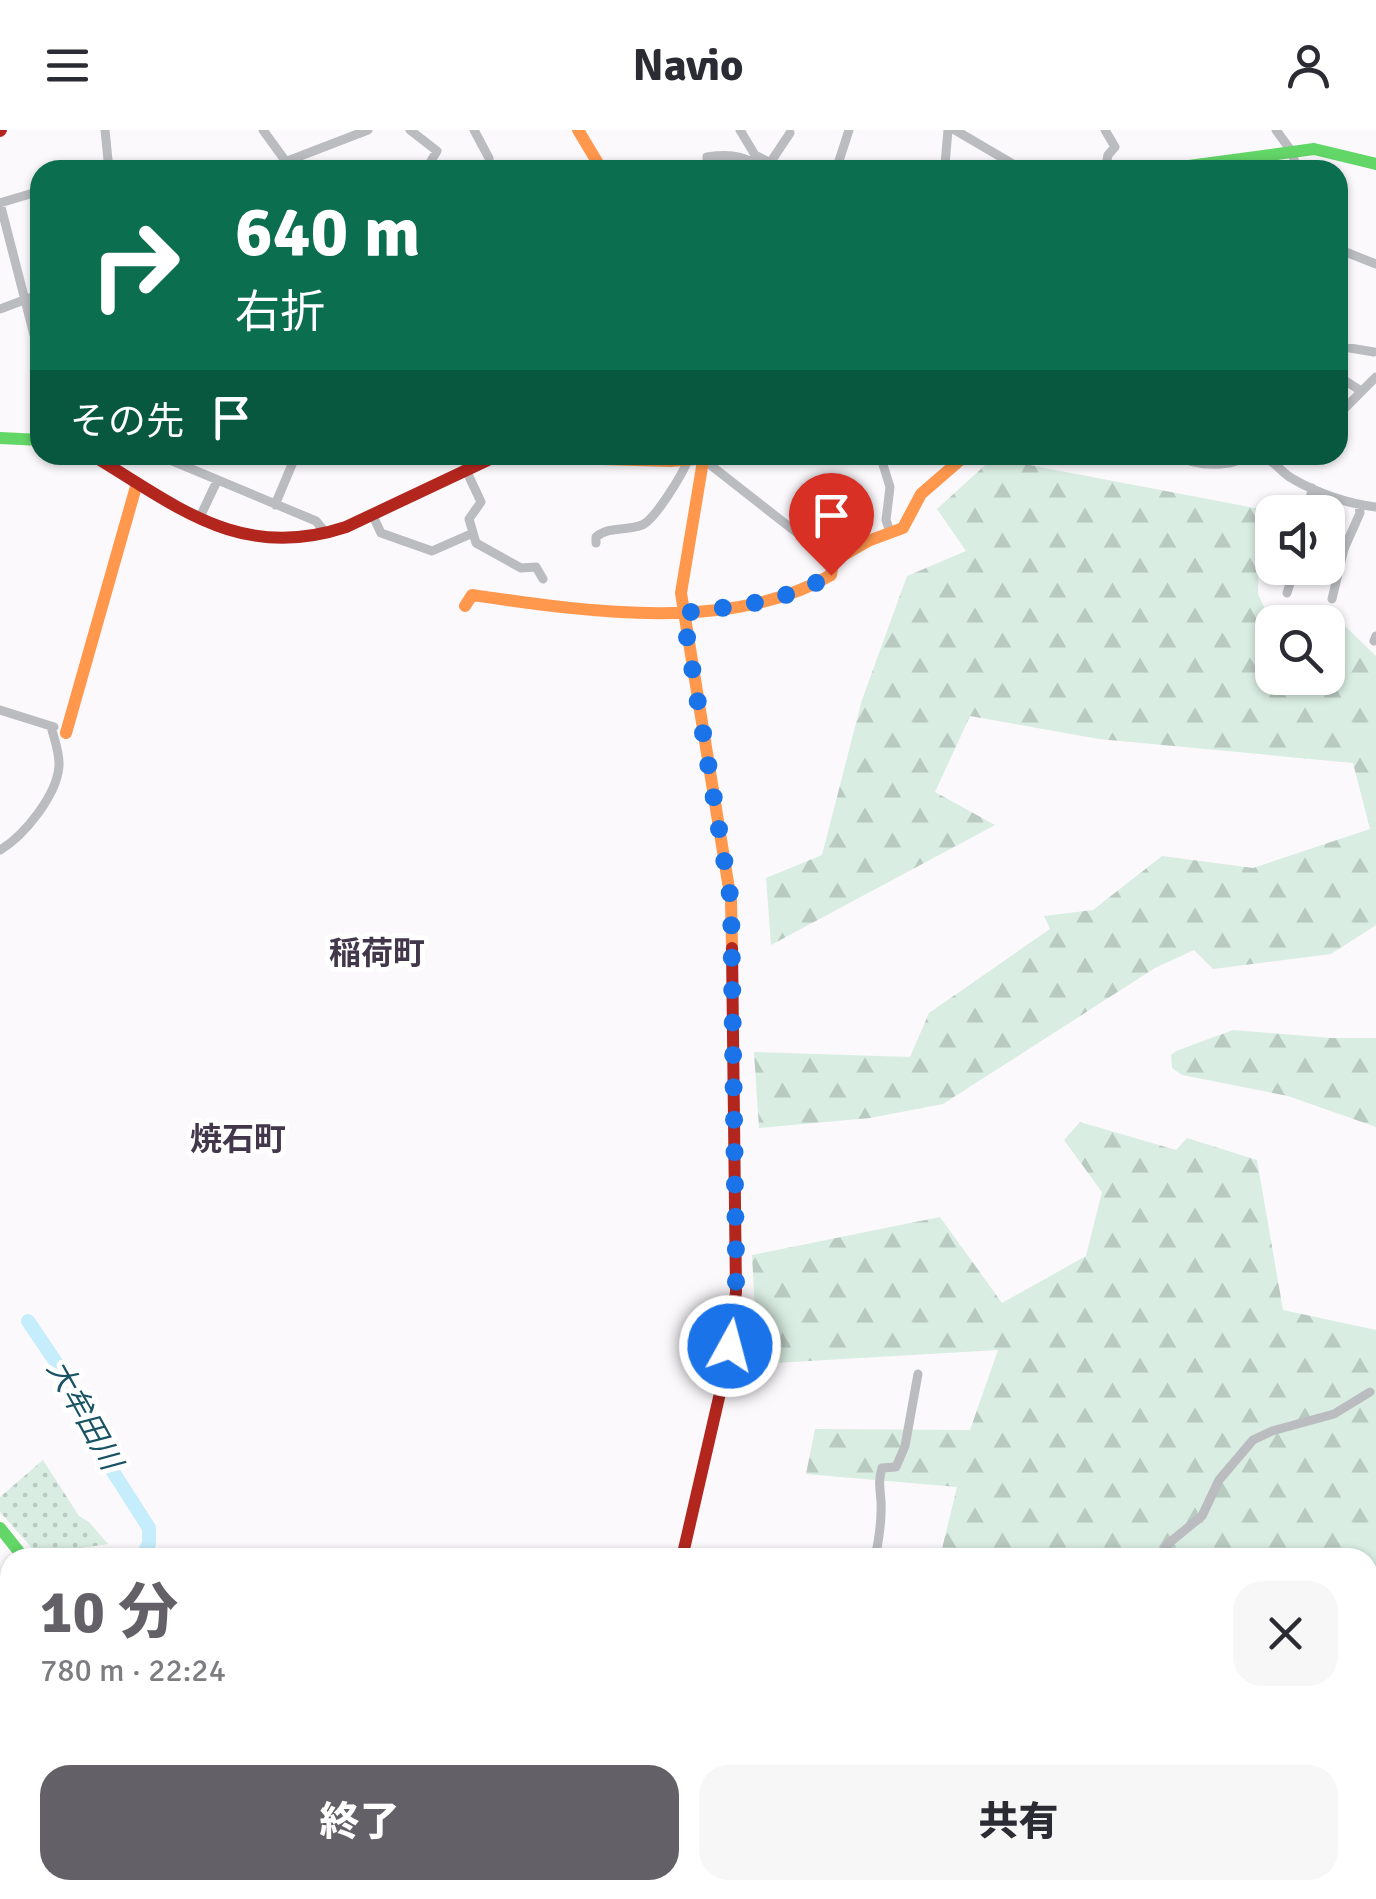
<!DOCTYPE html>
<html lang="ja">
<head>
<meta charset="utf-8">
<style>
  :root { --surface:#fff; --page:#f7f7f7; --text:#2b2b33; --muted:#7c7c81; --accent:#646067 }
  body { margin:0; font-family:Signika,"Noto Sans JP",sans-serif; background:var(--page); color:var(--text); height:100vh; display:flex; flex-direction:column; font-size:38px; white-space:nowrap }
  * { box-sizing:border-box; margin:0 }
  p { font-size:32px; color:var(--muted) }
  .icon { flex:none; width:55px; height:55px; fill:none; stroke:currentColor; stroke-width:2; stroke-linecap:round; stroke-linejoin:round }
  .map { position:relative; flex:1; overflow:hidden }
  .drawer { position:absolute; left:0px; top:1418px; width:1378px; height:352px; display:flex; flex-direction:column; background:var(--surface); border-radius:30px 30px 0 0; box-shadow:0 2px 8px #0004 }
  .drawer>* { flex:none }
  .banner { position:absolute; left:30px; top:30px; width:1318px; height:305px; border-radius:30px; box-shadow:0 2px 8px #0004; background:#0b6e4f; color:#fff; overflow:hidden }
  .controls { position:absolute; left:1255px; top:365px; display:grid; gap:20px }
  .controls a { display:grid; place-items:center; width:90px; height:90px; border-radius:20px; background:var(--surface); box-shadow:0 2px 8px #0004; font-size:50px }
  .pin { position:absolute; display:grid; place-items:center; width:85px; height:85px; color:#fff; margin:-102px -42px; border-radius:50% 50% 50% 0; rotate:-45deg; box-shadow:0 0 10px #0007 }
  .pin .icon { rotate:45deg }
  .me { position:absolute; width:110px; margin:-55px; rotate:7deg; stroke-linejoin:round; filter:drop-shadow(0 0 8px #0008) }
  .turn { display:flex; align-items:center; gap:35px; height:210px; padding:0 40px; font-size:45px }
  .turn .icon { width:130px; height:130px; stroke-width:2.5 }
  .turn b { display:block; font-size:70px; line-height:85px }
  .then { display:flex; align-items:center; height:95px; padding:0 40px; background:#0003; gap:20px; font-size:38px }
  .round { display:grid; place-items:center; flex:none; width:105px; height:105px; border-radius:30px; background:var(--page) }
  .headline { display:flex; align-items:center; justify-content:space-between; height:170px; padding:0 40px }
  h1 { font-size:60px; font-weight:800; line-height:75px; color:var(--accent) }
  .action { display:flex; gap:20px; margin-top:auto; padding:20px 40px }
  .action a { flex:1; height:115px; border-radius:30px; background:var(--accent); color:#fff; font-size:40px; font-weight:800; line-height:115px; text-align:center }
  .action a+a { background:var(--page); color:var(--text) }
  header { display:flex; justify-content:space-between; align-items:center; height:130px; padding:0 40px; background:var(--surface); font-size:45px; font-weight:800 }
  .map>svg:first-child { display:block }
</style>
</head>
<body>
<header><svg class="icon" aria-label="menu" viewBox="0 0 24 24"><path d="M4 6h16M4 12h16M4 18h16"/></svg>Navio<svg class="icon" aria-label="person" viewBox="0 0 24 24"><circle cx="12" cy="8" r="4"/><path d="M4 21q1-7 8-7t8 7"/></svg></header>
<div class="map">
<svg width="1376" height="1769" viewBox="0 0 1376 1769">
  <defs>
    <pattern id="forest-firs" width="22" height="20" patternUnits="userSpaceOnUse" patternTransform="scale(2.5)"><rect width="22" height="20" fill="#d9ede2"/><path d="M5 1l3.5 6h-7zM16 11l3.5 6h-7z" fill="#b9cac1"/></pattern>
    <pattern id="park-dots" width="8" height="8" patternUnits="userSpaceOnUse" patternTransform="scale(2.5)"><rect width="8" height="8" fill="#d9ede2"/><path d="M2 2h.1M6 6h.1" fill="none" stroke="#b9cac1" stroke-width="1.8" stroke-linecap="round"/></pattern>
  </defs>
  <rect width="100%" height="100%" fill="#fbf9fc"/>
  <!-- forest -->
  <path fill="url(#forest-firs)" d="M 993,328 L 1260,379 L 1258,464 L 1272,494 L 1272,548 L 1328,548 L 1328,496 L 1342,493 L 1376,526 L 1376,795 L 1331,824 L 1213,839 L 1194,820 L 1155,838 L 943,974 L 870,988 L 759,998 L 754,922 L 910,927 L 929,883 L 1050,799 L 1044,786 L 1093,780 L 1162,726 L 1253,738 L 1370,699 L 1353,633 L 1099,609 L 970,586 L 935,662 L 995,695 L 771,815 L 766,748 L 822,725 L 862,570 L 907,446 L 966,421 L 937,379 Z
    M 1233,900 L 1331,908 L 1376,908 L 1376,997 L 1288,966 L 1182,945 L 1172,938 L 1171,925 L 1176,921 Z
    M 1080,992 L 1176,1020 L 1187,1008 L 1257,1030 L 1283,1180 L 1376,1200 L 1376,1769 L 1123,1769 L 1121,1760 L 1368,1760 L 1368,1428 L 940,1427 L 957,1357 L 806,1344 L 815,1299 L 970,1300 L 998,1220 L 758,1234 L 752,1125 L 940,1087 L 1002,1173 L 1086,1126 L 1102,1062 L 1064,1010 Z"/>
  <!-- park -->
  <path fill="url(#park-dots)" d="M 43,1330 L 79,1386 L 89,1392 L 108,1414 L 49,1423 L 40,1427 L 0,1382 L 0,1367 Z"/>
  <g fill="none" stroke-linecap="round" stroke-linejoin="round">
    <!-- river -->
    <path stroke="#c6edfb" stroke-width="14" d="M 28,1191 L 76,1262 L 82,1293 L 149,1398 L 149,1414 L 141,1428
      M 421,1760 L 428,1769"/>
    <!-- street -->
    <path stroke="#babcbf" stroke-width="9" d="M 105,0 L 109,40
      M 263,0 L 292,40
      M 410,0 L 437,21 L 428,36
      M 474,0 L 489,28 L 490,40
      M 740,0 L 755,25 L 784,40
      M 948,0 L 945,34 L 953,40
      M 955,0 L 1023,40
      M 1276,0 L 1292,22 L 1297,40
      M 770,33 L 790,3
      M 264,40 L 368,0
      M 708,40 L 707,27 C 734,23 745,27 768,40
      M 836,40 L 849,0
      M 1105,40 L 1108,25 L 1115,17 L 1105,0
      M 0,73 L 34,205 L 40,213
      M 0,73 L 40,61
      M 1338,119 L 1376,134
      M 0,179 L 40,164
      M 1338,179 L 1344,217 L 1374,222
      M 1338,246 L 1361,261
      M 1338,285 L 1376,247
      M 158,325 L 316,391 L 326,403
      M 880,325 L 890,357 L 886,390 L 890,402
      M 1175,325 C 1192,334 1211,336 1229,333 C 1239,331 1250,324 1260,326 C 1274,329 1281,343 1293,349 C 1317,363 1348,374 1376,377
      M 704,330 L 833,431
      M 465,338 L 481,372 L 469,389 L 476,413 L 521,438 L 536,437 L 543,449
      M 275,375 L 296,325
      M 1308,382 L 1312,358
      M 372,384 L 381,403 L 432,421 L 473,403
      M 199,389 L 217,351
      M 596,413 L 596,407 C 609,396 627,401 642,395 C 655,390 683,343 688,330
      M 1287,463 L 1295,438
      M 1332,469 L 1344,419 L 1360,383 L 1359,375
      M 1374,511 L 1376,506
      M 0,580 L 54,597
      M 0,720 C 24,706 57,665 59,636 C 60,623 54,609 51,596
      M 875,1428 C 879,1409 882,1390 881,1371 C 880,1358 878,1351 882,1338 L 896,1337 L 905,1316 L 918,1244
      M 1159,1428 L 1169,1413 L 1202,1386 L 1219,1350 L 1253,1310 L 1272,1301 L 1334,1284 L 1370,1262
      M 0,1685 L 10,1690
      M 0,1749 L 10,1755
      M 15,1760 L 25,1769
      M 128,1760 L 136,1769
      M 242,1760 L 246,1769
      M 286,1760 L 289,1769
      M 324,1760 L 327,1769
      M 408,1760 L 415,1769
      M 196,1769 L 223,1760"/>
    <!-- fast -->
    <path stroke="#63d668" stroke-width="12" d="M 1159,40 L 1314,19 L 1376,34
      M 0,308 L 40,310
      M 0,1398 L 24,1428"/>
    <!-- slow -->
    <path stroke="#ff974d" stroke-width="12" d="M 578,0 L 602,40
      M 704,325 L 681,463 L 731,771 L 732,818
      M 490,329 L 499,326 L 670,331 L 748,325
      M 465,476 L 472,465 C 583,481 730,504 831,445 L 833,431 L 868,411 L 903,398 L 921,364 L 966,325
      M 66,603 L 137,353
      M 523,1769 L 532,1760"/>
    <!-- jam -->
    <path stroke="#b3261e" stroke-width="12" d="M 0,1 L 1,0
      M 92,325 C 177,376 240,432 346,397 L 490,329
      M 682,1428 L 726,1237 L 736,1162 L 732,818"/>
  </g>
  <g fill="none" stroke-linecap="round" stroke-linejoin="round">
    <!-- route -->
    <path stroke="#1a73e8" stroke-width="18" stroke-dasharray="0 32.4" d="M 730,1216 L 736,1178 L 736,1128 L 731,771 L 683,483 C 741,475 779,474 831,445"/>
  </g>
  <g text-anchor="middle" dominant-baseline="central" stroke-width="10" stroke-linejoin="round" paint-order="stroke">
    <!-- water labels -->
    <g font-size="30" font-style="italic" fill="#185364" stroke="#fff">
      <text transform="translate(84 1285) rotate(61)">大牟田川</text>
    </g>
    <!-- quarter labels -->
    <g font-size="32" font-weight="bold" fill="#43374b" stroke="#fff">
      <text x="377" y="823">稲荷町</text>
      <text x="238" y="1009">焼石町</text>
    </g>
  </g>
</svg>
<div class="controls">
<a><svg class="icon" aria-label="sound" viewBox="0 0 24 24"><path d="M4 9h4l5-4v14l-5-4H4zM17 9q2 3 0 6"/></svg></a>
<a><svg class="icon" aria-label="search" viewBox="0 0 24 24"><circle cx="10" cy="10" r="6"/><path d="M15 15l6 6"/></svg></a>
</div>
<div class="pin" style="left:831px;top:445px;background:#d93025"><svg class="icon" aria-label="arrive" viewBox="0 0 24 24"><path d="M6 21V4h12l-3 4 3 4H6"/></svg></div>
<svg class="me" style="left:730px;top:1216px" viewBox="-20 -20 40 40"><circle r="17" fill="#1a73e8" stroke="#fff" stroke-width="3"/><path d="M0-11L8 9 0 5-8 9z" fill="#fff"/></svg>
<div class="banner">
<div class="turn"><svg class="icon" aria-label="right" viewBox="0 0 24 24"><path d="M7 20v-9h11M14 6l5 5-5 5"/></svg><div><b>640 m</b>右折</div></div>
<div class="then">その先<svg class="icon" aria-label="arrive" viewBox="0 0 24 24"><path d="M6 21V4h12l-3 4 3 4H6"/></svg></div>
</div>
<section class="drawer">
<div class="headline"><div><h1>10 分</h1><p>780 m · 22:24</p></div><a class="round"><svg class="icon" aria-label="close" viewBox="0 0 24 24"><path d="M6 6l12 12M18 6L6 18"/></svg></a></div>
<div class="action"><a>終了</a><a>共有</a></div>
</section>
</div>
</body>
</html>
